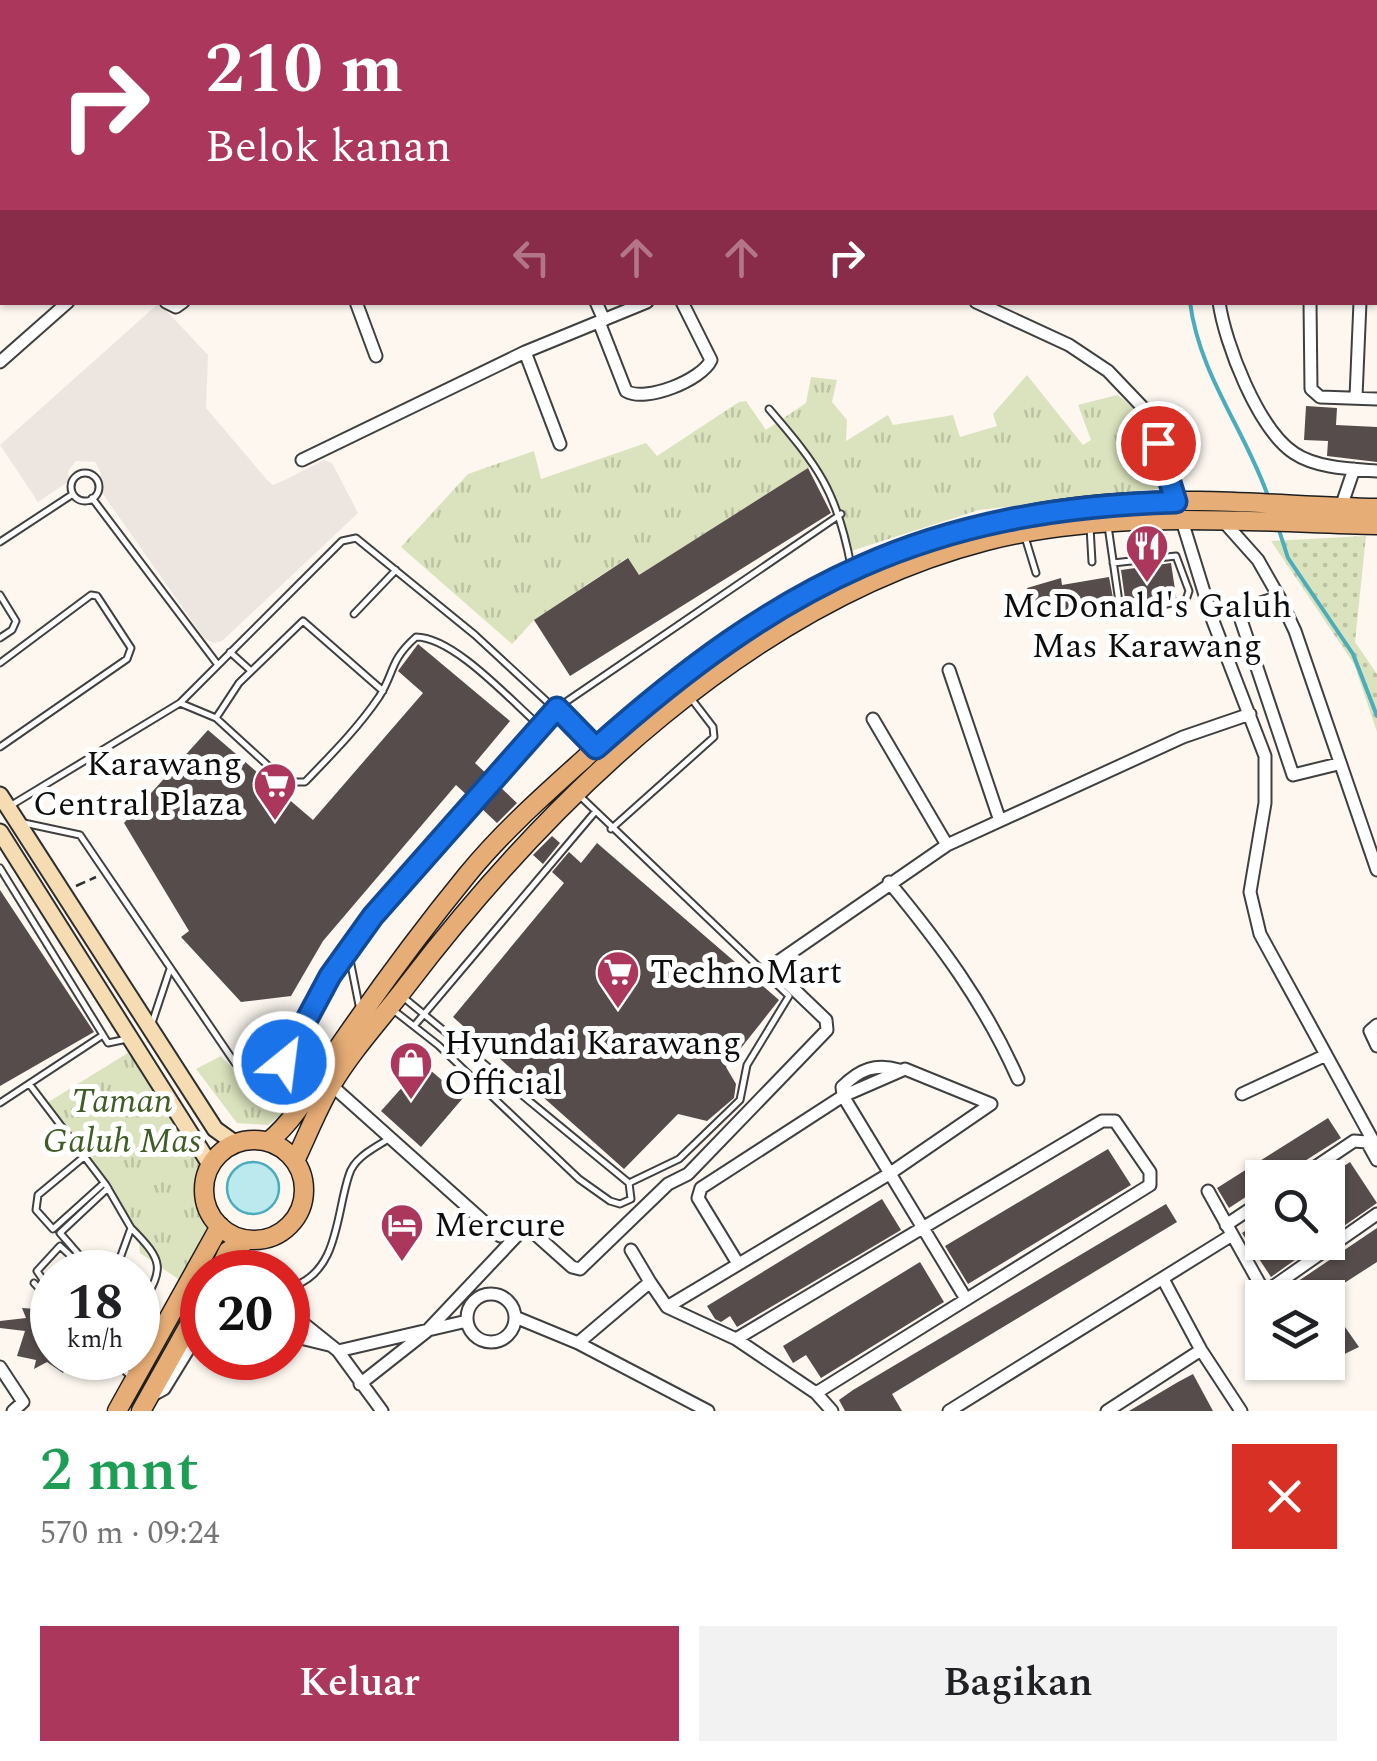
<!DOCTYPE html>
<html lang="id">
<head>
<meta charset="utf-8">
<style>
  :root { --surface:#fff; --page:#f2f2f2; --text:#202124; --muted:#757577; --accent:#ac375c }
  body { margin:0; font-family:Spectral,serif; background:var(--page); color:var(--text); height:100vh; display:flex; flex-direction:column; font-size:38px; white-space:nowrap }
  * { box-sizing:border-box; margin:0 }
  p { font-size:32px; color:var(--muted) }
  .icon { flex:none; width:55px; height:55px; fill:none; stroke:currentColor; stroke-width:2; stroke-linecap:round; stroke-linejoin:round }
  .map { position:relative; height:1411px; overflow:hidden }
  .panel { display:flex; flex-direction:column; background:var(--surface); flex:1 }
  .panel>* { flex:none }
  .top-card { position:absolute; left:0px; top:0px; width:1378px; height:305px; box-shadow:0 2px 8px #0004; background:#ac375c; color:#fff; overflow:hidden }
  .controls { position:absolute; left:1245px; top:1160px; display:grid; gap:20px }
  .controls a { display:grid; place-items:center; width:100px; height:100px; border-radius:0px; background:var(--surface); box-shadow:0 2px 8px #0004; font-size:50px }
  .speed { position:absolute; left:30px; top:1250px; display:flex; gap:20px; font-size:50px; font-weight:700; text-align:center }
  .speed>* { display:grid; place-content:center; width:130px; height:130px; border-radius:50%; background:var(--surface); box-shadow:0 2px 8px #0004; line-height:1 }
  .speed small { font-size:25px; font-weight:400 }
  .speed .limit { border:15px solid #d22; background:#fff; color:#111 }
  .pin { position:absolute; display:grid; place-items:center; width:85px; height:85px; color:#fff; margin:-42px; border:5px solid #fff; border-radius:50%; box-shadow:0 2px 10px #0007 }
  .me { position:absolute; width:110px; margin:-55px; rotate:29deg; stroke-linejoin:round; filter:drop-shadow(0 0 8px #0008) }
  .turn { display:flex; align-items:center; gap:35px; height:210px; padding:0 40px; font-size:45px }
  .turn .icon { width:130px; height:130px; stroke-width:2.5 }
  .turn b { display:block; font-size:70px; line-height:85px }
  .lanes { display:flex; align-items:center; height:95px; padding:0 40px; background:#0003; justify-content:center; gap:50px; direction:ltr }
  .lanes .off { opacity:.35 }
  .round { display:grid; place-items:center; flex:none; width:105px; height:105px; border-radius:0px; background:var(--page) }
  .head { display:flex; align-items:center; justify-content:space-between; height:170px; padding:0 40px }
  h1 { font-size:60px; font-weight:600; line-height:75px; color:#1e9e55 }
  .primary-button { display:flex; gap:20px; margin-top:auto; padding:20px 40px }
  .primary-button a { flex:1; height:115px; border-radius:0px; background:var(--accent); color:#fff; font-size:40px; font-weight:600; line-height:115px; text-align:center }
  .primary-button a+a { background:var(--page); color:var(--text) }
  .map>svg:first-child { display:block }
</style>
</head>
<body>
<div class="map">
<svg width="1377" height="1411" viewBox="0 0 1377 1411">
  <defs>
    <pattern id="grass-dots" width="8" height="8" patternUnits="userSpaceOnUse" patternTransform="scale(2.5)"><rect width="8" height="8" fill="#dbe3be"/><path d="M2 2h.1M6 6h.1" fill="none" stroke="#bbc2a2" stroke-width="1.8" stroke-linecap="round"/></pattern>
    <pattern id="park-tufts" width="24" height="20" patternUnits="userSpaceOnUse" patternTransform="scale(2.5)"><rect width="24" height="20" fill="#dbe3be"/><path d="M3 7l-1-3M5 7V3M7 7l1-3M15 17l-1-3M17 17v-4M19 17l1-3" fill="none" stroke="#bbc2a2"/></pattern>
  </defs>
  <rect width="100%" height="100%" fill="#fdf7f0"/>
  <!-- grass -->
  <path fill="url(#grass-dots)" d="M 1366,536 L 1355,642 L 1377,674 L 1377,732 L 1354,664 L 1271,541 Z"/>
  <!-- park -->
  <path fill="url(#park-tufts)" d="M 1027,375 L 1083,445 L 1091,440 L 1078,405 L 1117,395 C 1150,416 1154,453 1165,488 L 979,510 L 848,552 L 841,514 L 814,465 L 639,575 L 627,558 L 534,620 L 512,644 L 401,547 L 468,474 L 534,451 L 541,479 L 646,443 L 657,456 L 739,402 L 746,401 L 766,430 L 806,403 L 811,377 L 837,380 L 832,402 L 847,420 L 846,441 L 888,415 L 893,425 L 953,415 L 960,437 L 997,426 L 993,414 Z
    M 136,1048 L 205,1156 C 192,1184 196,1212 215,1236 L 187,1285 L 140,1253 L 138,1235 L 45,1104 Z
    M 307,1050 L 320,1055 L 284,1112 L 268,1125 L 237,1123 L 196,1069 L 221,1056 C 244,1086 289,1084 307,1050 Z"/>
  <!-- plaza -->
  <path fill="#ede5df" d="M 159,303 L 208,355 L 206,408 L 268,481 L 273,485 L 283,481 L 324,460 L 332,463 L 358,513 L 222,641 L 214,643 L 204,638 L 98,487 L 101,473 L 95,462 L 76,461 L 68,471 L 69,481 L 38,502 L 0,445 Z"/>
  <!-- water -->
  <path fill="#bbe9ee" stroke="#4badbc" stroke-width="2.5" d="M227 1188a26 26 0 1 1 52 0a26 26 0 1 1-52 0Z"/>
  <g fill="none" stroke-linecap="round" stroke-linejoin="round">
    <!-- stream -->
    <path stroke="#4badbc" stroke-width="4" d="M 1299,0 L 1300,2
      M 1190,302 C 1199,375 1246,431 1269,499
      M 1278,527 L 1288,558 L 1353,654 L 1377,716"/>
  </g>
  <!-- building -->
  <path fill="#554c4b" d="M 1306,406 L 1337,408 L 1336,425 L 1377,427 L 1377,462 L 1327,456 L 1328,441 L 1304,440 Z
    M 808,468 L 831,513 L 570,676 L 534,620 L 628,558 L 639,575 Z
    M 1171,563 L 1176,596 L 1126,606 L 1121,570 Z
    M 1109,577 L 1116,614 L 1077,612 L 1076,608 L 1036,619 L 1027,588 L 1061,578 L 1062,585 Z
    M 418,644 L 510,721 L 475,763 L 489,776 L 470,798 L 456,785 L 323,941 L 291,996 L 241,1002 L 181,937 L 189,931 L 124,823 L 208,730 L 313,820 L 423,693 L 398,671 Z
    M 498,785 L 517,803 L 497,823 L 479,806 Z
    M 552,836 L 560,843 L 543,864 L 533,855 Z
    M 597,843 L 779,1000 L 726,1067 L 736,1084 L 734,1098 L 707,1121 L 678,1114 L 624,1169 L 453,1017 L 564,883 L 552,872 L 569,852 L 581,863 Z
    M 0,890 L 94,1032 L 0,1086 Z
    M 423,1064 L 463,1098 L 421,1147 L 381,1111 Z
    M 1328,1118 L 1341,1138 L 1278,1178 L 1255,1178 L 1261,1187 L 1229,1208 L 1217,1188 Z
    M 1108,1149 L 1131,1185 L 968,1284 L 945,1246 Z
    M 1350,1162 L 1377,1203 L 1328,1237 L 1328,1177 Z
    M 882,1199 L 901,1230 L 737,1327 L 730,1316 L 721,1322 L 715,1319 L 707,1306 Z
    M 1166,1204 L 1177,1222 L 892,1394 L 902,1411 L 845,1411 L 839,1400 L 853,1390 Z
    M 1262,1220 L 1262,1242 L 1316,1245 L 1271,1277 L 1242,1233 Z
    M 1377,1228 L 1377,1262 L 1321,1298 L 1285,1298 L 1282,1292 Z
    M 920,1262 L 944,1302 L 821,1378 L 806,1355 L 793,1363 L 783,1346 Z
    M 22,1308 L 37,1309 L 37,1319 L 52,1319 L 52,1358 L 76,1358 L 63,1373 L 47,1362 L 34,1369 L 36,1360 L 17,1356 L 25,1331 L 0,1328 L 0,1321 L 26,1318 Z
    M 1345,1327 L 1359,1347 L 1328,1362 L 1328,1340 Z
    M 1193,1374 L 1213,1411 L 1129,1411 L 1178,1382 Z"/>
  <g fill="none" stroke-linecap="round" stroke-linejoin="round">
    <!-- lane casing -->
    <g stroke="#404040" stroke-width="9">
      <path id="lane" d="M 769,409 C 818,466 837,491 851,566
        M71 487a14 14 0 1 1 28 0a14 14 0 1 1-28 0Z
        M 92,498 L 218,665
        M 1108,526 L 1120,609 L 1123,613 L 1186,600 L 1189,591 L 1176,556 L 1113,563
        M 1090,527 L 1092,562
        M 1025,537 L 1036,573
        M 0,542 L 73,494
        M 0,595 L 16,621 L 12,630 L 0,638
        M 354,614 L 396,570
        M 230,652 L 250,670
        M 0,663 L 91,595 L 97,596 L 131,648 L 127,659 L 0,747
        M 383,691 L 303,621 L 239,683 L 216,718 L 286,782 L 305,782 C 331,755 358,728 379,697 C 395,672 389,661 416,637 C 454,637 511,701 541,727
        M 180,703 L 216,718
        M 581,797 L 789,996 L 747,1065 L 740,1100 L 679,1159 L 629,1183
        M 10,806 L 180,703 L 342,541 L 356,538 L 475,635 L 594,745
        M 24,823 L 80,835 L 235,1063 L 245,1071 L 270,1072 L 292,1049 L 330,976 L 373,917 L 557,708 L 841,514
        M 611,829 L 714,737 L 713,727 L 690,697
        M 0,868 L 108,1043 L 127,1039
        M 348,950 L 360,1010
        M 392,1009 L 438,1045 L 579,1179 L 610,1201 L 620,1204 L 631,1199 L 629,1183 L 403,997
        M 152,1023 L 170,969
        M 414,1026 L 595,812
        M 30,1085 L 106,1185 L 131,1228 L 115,1272
        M 0,1103 L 103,1035
        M 85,1156 L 38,1195 L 36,1210 L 53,1229 L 104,1183
        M 131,1228 C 169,1266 161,1269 138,1314
        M 231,1253 L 268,1272
        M 94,1272 L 60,1233 L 108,1188
        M 34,1283 L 52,1302
        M 288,1283 L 294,1286 C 339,1270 336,1213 349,1175 C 354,1157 375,1148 390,1138
        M 52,1293 L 37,1271 L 60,1246 L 88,1272
        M 112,1358 L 132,1378"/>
    </g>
    <!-- street casing -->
    <g stroke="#404040" stroke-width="15">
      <path id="street" d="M 729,0 L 731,2
        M 936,0 L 938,2
        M 1014,0 L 1015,2
        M 1087,0 L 1089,2
        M 1167,0 L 1168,2
        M 1247,0 L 1248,2
        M 1343,0 L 1347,2
        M 84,2 L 87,0
        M 106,2 L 109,0
        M 385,2 L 392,0
        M 840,2 L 844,0
        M 1126,2 L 1131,0
        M 1365,2 L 1366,0
        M 0,64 L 2,67
        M 0,91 L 2,94
        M 0,235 L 2,233
        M 166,302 L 176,307 L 183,302
        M 356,302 L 376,356
        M 596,302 L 604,320
        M 976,302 L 1069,345 L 1108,371 L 1149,414 L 1213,621 L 1265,756 L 1265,803 L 1250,892 L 1260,934 L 1377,1148
        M 1219,302 C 1225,344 1258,429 1294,453 C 1316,468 1351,469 1377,471
        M 1310,302 L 1311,389 L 1320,397 L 1377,399
        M 599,322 L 626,391 C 645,403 702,380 711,360 L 682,302
        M 525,352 L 560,444
        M 0,362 L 68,302
        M 1356,397 L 1360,302
        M 302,460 L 525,352 L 647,302
        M 1341,507 L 1354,469
        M 1225,523 L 1258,560 L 1279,597 L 1245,608 L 1239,614 L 1293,775 L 1338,764
        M 1279,597 L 1295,631 L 1377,870
        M 949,670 L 999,818
        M 873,719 L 947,845
        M 889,882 C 941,945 985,1004 1018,1079
        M 1377,1025 L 1370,1031 L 1377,1046
        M 899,1070 C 876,1063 860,1069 842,1087 L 843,1096 L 966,1299
        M 330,1084 L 500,1236
        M 1242,1094 L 1324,1056
        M 1299,1178 L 1354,1141 L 1367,1142 L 1377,1160
        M 1208,1191 L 1267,1297
        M 1226,1225 L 1262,1201
        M 631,1250 L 650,1282
        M 737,1262 L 698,1198 L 701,1188 L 843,1096 L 905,1069 L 991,1104 L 889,1174 L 667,1307 L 736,1339 L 816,1393 L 832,1411
        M 1163,1279 L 1201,1350 L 1241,1411
        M 1264,1293 L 1377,1214
        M467 1318a24 24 0 1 1 48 0a24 24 0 1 1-48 0Z
        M 288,1311 L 338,1351 L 382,1411
        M 515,1317 L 578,1343 L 708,1411
        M 288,1335 L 329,1345
        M 736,1339 L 1102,1121 L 1115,1121 L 1150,1172 L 1150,1185 L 816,1393
        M 578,1343 L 650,1282 L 667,1307
        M 338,1351 L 467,1321
        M 0,1367 L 23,1402 L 13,1411
        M 360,1384 L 426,1332 L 526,1226 L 572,1267 L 580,1269 L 668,1184 L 688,1174 L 827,1030 L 826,1020 L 776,972 L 779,961 L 947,845 L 1183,737 L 1250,714
        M 153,1395 L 164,1389 L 202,1327
        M 949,1411 L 1232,1235
        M 1107,1411 L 1201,1350"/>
    </g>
    <!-- secondary casing -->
    <g stroke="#2f2f2f" stroke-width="19">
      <path id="secondary" d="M 0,795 L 215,1129 L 236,1144
        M 0,832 L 211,1166"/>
    </g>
    <!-- primary casing -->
    <g stroke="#1e1e1e" stroke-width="21">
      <path id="primary" d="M204 1190a50 50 0 1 1 100 0a50 50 0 1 1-100 0Z
        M 268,1142 C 299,1117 317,1078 340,1045 C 380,987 422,930 467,875 C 502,832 544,795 585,758 C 740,616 891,523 1105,504 C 1195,496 1286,506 1377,508
        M 295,1161 C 307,1136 317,1110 331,1086 C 352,1050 383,1017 408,984 C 550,798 753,601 986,541 C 1112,509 1248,522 1377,525
        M 218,1272 L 228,1251 L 248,1240
        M 117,1411 L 220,1226
        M 141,1411 L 202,1302"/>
    </g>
    <!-- path -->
    <path stroke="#2f2f2f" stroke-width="2.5" stroke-dasharray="10 5" stroke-linecap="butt" d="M 76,886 L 96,877"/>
    <!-- lane -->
    <use href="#lane" stroke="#fff" stroke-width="5"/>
    <!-- street -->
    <use href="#street" stroke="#fff" stroke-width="11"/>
    <!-- secondary -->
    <use href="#secondary" stroke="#f5dcb3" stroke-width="15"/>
    <!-- primary -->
    <use href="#primary" stroke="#e7ad76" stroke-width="18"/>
  </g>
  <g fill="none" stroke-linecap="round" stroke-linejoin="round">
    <!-- route casing -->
    <g stroke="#114b97" stroke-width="25">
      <path id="route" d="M 284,1062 L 330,976 L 373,916 L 557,708 L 596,748 C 780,584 927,509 1176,502 L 1158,443"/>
    </g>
    <!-- route -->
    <use href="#route" stroke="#1a73e8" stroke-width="18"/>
  </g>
  <!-- icons -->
  <defs>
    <g id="restaurant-pin" transform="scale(2.25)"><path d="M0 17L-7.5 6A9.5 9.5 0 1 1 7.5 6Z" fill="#ac375c" stroke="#fff"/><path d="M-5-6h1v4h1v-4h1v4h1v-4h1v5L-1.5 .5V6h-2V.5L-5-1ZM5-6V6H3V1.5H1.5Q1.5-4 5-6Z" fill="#fff"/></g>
    <g id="supermarket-pin" transform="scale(2.25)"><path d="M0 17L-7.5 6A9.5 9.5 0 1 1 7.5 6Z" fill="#ac375c" stroke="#fff"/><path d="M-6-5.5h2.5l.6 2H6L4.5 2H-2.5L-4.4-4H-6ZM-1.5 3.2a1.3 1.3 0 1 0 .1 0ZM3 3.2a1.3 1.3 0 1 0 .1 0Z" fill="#fff"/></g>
    <g id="shop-pin" transform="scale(2.25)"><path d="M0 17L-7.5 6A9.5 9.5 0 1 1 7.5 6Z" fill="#ac375c" stroke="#fff"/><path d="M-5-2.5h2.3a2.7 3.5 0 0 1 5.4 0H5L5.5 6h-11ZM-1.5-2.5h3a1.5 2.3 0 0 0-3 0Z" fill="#fff"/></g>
    <g id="hotel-pin" transform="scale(2.25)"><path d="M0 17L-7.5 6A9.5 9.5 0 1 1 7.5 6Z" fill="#ac375c" stroke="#fff"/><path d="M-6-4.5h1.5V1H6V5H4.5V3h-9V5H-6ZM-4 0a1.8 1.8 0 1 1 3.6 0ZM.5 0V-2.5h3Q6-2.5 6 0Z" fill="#fff"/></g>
  </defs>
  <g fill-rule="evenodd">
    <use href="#restaurant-pin" x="1147" y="546"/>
    <use href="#supermarket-pin" x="275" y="784"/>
    <use href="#supermarket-pin" x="618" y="972"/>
    <use href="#shop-pin" x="411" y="1063"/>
    <use href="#hotel-pin" x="402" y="1225"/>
  </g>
  <g text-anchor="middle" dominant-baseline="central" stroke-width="10" stroke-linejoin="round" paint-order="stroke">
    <!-- poi labels -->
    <g font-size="35" fill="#0d0d0d" stroke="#fff" text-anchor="start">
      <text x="1147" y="606" text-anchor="middle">McDonald's Galuh<tspan x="1147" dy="40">Mas Karawang</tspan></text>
      <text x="242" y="764" text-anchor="end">Karawang<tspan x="242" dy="40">Central Plaza</tspan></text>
      <text x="650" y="972">TechnoMart</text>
      <text x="444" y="1043">Hyundai Karawang<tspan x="444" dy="40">Official</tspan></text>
      <text x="434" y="1225">Mercure</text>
    </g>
    <!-- park labels -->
    <g font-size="35" font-style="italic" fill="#405d26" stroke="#fff">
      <text x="122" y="1101">Taman<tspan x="122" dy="40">Galuh Mas</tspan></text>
    </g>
  </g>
</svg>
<div class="controls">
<a><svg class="icon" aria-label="search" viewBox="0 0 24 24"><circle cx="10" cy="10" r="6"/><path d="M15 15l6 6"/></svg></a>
<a><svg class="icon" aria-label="layers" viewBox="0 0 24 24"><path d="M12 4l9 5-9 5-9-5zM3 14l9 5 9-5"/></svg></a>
</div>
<div class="speed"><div>18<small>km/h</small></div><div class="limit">20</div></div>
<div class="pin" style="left:1158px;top:443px;background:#d93025"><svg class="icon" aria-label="arrive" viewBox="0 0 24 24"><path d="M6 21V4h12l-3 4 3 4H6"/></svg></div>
<svg class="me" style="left:284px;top:1062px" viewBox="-20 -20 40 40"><circle r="17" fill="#1a73e8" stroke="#fff" stroke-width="3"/><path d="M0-11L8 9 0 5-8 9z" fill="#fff"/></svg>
<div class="top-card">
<div class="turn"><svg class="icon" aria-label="right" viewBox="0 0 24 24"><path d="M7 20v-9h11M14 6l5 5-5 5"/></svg><div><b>210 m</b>Belok kanan</div></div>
<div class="lanes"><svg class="icon off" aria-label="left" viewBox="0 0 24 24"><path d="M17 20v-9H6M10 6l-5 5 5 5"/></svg><svg class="icon off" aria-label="ahead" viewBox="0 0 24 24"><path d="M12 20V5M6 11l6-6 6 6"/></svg><svg class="icon off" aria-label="ahead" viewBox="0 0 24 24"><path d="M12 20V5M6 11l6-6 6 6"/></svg><svg class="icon" aria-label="right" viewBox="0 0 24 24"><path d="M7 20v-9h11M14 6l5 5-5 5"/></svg></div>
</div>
</div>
<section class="panel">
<div class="head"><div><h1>2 mnt</h1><p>570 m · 09:24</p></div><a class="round" style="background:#d93025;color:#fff"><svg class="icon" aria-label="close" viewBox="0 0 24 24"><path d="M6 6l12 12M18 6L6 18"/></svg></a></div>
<div class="primary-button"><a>Keluar</a><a>Bagikan</a></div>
</section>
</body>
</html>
